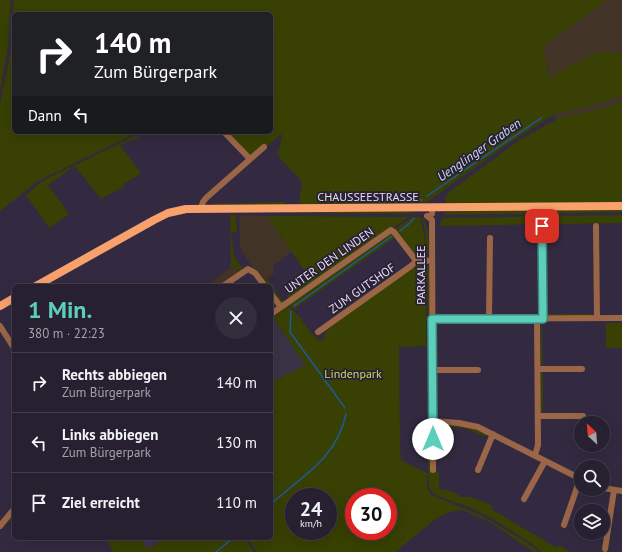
<!DOCTYPE html>
<html lang="de">
<head>
<meta charset="utf-8">
<style>
  :root { --surface:#262031; --page:#322d3d; --text:#f1f3f6; --muted:#a4a3ab; --line:#423e4d; --accent:#5ccebb }
  body { margin:0; font-family:"PT Sans",sans-serif; background:var(--page); color:var(--text); height:100vh; display:flex; flex-direction:column; font-size:15px; white-space:nowrap }
  * { box-sizing:border-box; margin:0 }
  p { font-size:13px; color:var(--muted) }
  .icon { flex:none; width:22px; height:22px; fill:none; stroke:currentColor; stroke-width:2; stroke-linecap:round; stroke-linejoin:round }
  .map { position:relative; flex:1; overflow:hidden }
  .sheet { position:absolute; left:12px; top:284px; width:261px; height:256px; display:flex; flex-direction:column; background:var(--surface); border-radius:6px; box-shadow:0 4px 16px #0002,0 0 0 1px var(--line) }
  .sheet>* { flex:none }
  .guide { position:absolute; left:12px; top:12px; width:261px; height:122px; border-radius:6px; box-shadow:0 4px 16px #0002,0 0 0 1px var(--line); background:#202124; color:#fff; overflow:hidden }
  .needle { width:26px; rotate:334deg }
  .buttons { position:absolute; left:574px; top:416px; display:grid; gap:8px }
  .buttons a { display:grid; place-items:center; width:36px; height:36px; border-radius:50%; background:var(--surface); box-shadow:0 4px 16px #0002,0 0 0 1px var(--line); font-size:20px }
  .speed { position:absolute; left:285px; top:488px; display:flex; gap:8px; font-size:20px; font-weight:700; text-align:center }
  .speed>* { display:grid; place-content:center; width:52px; height:52px; border-radius:50%; background:var(--surface); box-shadow:0 4px 16px #0002,0 0 0 1px var(--line); line-height:1 }
  .speed small { font-size:10px; font-weight:400 }
  .speed .limit { border:6px solid #d22; background:#fff; color:#111 }
  .pin { position:absolute; display:grid; place-items:center; width:34px; height:34px; color:#fff; margin:-17px; border-radius:8px; box-shadow:0 2px 6px #0006 }
  .me { position:absolute; width:44px; margin:-22px; rotate:0deg; stroke-linejoin:round; filter:drop-shadow(0 0 3px #0008) }
  .turn { display:flex; align-items:center; gap:14px; height:84px; padding:0 16px; font-size:18px }
  .turn .icon { width:52px; height:52px; stroke-width:2.5 }
  .turn b { display:block; font-size:28px; line-height:34px }
  .then { display:flex; align-items:center; height:38px; padding:0 16px; background:#0003; gap:8px; font-size:15px }
  .round { display:grid; place-items:center; flex:none; width:42px; height:42px; border-radius:21px; background:var(--page) }
  .head { display:flex; align-items:center; justify-content:space-between; height:68px; padding:0 16px }
  h1 { font-size:24px; font-weight:800; line-height:30px; color:var(--accent) }
  ul { padding:0; list-style:none }
  li { display:flex; align-items:center; gap:12px; height:60px; padding:0 16px; border-top:1px solid var(--line) }
  li div { flex:1 }
  li b { display:block; font-size:15px }
  li em { font-style:normal }
  .map>svg:first-child { display:block }
</style>
</head>
<body>
<div class="map">
<svg width="622" height="552" viewBox="0 0 622 552">
  <rect width="100%" height="100%" fill="#332a41"/>
  <!-- built -->
  <path fill="#3f3250" d="M 141,538 L 166,538 L 147,549 Z"/>
  <!-- industrial -->
  <path fill="#423327" d="M 607,0 L 622,0 L 622,103 L 556,121 L 543,45 Z
    M 239,215 L 267,216 L 291,252 L 273,266 L 274,273 L 264,281 L 250,264 L 240,247 Z
    M 234,265 L 239,272 L 220,286 L 206,286 Z"/>
  <!-- education -->
  <path fill="#383445" d="M 273,317 L 305,365 L 274,381 L 271,381 L 271,318 Z"/>
  <!-- green -->
  <path fill="#384003" fill-rule="evenodd" d="M 0,0 L 11,0 L 8,47 L 0,92 Z
    M 14,0 L 607,0 L 543,46 L 549,79 L 567,67 L 600,52 L 622,53 L 622,95 L 597,104 L 555,114 L 509,143 L 427,202 L 422,203 L 299,204 L 302,182 L 278,156 L 282,133 L 266,147 L 250,156 L 227,132 L 271,132 L 271,14 L 14,14 L 14,132 L 148,132 L 143,135 L 136,133 L 38,181 L 0,211 L 0,104 L 10,55 Z
    M 622,101 L 622,202 L 446,203 L 445,197 L 448,193 L 518,141 L 557,119 L 607,107 Z
    M 135,136 L 141,137 L 120,145 L 141,173 L 140,174 L 125,183 L 123,187 L 101,199 L 75,166 L 48,185 L 69,214 L 49,228 L 26,195 L 40,183 L 50,177 Z
    M 285,202 L 285,205 L 210,205 L 211,204 Z
    M 622,208 L 622,212 L 442,215 L 447,212 L 498,210 Z
    M 367,210 L 407,212 L 420,214 L 290,213 L 288,211 Z
    M 230,215 L 236,215 L 237,232 L 231,232 C 232,240 233,250 235,258 C 237,262 241,264 242,268 L 239,272 L 234,265 L 231,268 Z
    M 622,215 L 622,223 L 439,226 L 443,218 Z
    M 267,216 L 409,217 L 394,227 L 390,228 L 289,299 L 287,296 L 310,279 Z
    M 412,217 L 420,217 L 424,234 L 426,256 C 412,262 401,238 395,229 Z
    M 422,217 L 424,218 C 427,227 431,246 427,255 L 425,230 Z
    M 392,233 L 396,237 L 297,307 L 298,310 L 287,305 L 388,234 Z
    M 421,262 L 426,263 L 426,346 L 399,347 L 400,447 L 401,460 L 427,473 L 427,489 L 431,495 L 480,515 L 523,540 L 539,552 L 534,552 L 491,523 L 463,510 L 450,512 L 437,518 L 395,552 L 257,552 L 247,538 L 271,538 L 271,381 L 274,381 L 305,365 L 273,317 L 287,306 C 299,313 301,320 309,330 C 312,334 316,337 320,341 L 325,338 L 325,333 L 330,326 ZM 294,497 L 328,497 L 328,531 L 294,531 ZM 354,497 L 388,497 L 388,531 L 354,531 Z
    M 427,265 L 429,269 L 430,345 L 428,346 Z
    M 267,278 L 281,300 L 283,299 L 285,302 L 281,303 L 279,302 L 271,290 L 271,286 L 268,286 L 264,281 Z
    M 493,314 L 539,314 L 537,316 L 498,316 Z
    M 547,314 L 593,314 L 589,316 L 550,316 Z
    M 542,323 L 543,365 L 541,364 L 541,327 Z
    M 606,323 L 622,323 L 622,348 L 606,348 Z
    M 543,372 L 543,412 L 541,411 L 541,374 Z
    M 440,424 C 456,425 471,427 486,434 L 487,437 L 464,428 L 438,426 Z
    M 428,459 L 430,459 L 431,472 L 435,472 L 437,468 L 437,472 L 439,473 L 439,489 L 454,492 L 461,497 L 470,497 L 492,505 L 491,509 L 557,548 L 559,545 L 569,552 L 542,552 L 532,544 L 490,517 L 469,507 L 440,497 L 433,493 L 429,488 Z
    M 106,538 L 141,538 L 147,549 L 166,538 L 244,538 L 254,552 L 113,552 Z"/>
  <g fill="none" stroke-linecap="round" stroke-linejoin="round">
    <!-- stream -->
    <path stroke="#1f599b" stroke-width="1.5" d="M 427,196 L 541,118
      M 414,203 L 415,201 L 422,200
      M 400,231 L 411,222 L 414,218
      M 294,306 L 392,236
      M 291,311 L 290,332 L 345,408
      M 271,504 C 302,476 337,458 346,414
      M 216,552 L 233,538"/>
    <!-- minor -->
    <path stroke="#9b6647" stroke-width="6" d="M 224,132 L 250,159
      M 201,208 L 203,202 L 206,198 L 264,147
      M 432,208 L 432,214 L 427,216 L 432,220 L 433,470
      M 596,226 L 597,318
      M 542,227 L 543,319
      M 223,286 L 248,269 L 255,273 L 265,286
      M 271,294 L 281,307
      M 271,314 L 391,230 L 394,232 L 414,258 L 417,260 L 432,261
      M 432,319 L 622,318
      M 489,319 L 490,238
      M 0,326 L 14,348
      M 318,332 L 411,266 L 417,260
      M 538,369 L 582,369
      M 432,370 L 478,370
      M 538,416 L 583,416
      M 433,421 L 459,423 L 478,427 L 581,479
      M 535,455 L 538,445 L 537,319
      M 478,470 L 493,434
      M 603,488 L 622,491
      M 524,499 L 545,461
      M 564,525 L 580,479
      M 0,526 L 14,509
      M 605,549 L 614,490"/>
    <!-- major -->
    <path stroke="#f9a16d" stroke-width="8" d="M 36,286 L 154,220 L 168,213 L 186,209 L 622,206
      M 0,306 L 14,298"/>
  </g>
  <g fill="none" stroke-linecap="round" stroke-linejoin="round">
    <!-- route casing -->
    <g stroke="#3c867a" stroke-width="10">
      <path id="route" d="M 433,439 L 432,319 L 543,319 L 542,226"/>
    </g>
    <!-- route -->
    <use href="#route" stroke="#5ccebb" stroke-width="7"/>
  </g>
  <g text-anchor="middle" dominant-baseline="central" stroke-width="3.5" stroke-linejoin="round" paint-order="stroke">
    <!-- street labels -->
    <g font-size="12" fill="#e2dcec" stroke="#292037">
      <text x="368" y="196">CHAUSSEESTRASSE</text>
      <text transform="translate(329 260) rotate(-35)">UNTER DEN LINDEN</text>
      <text transform="translate(420 275) rotate(-90)">PARKALLEE</text>
      <text transform="translate(362 288) rotate(-35)">ZUM GUTSHOF</text>
    </g>
    <!-- park labels -->
    <g font-size="12" fill="#c8dc5d" stroke="#292037">
      <text x="353" y="373">Lindenpark</text>
    </g>
    <!-- water labels -->
    <g font-size="13" font-style="italic" fill="#ccdbee" stroke="#292037">
      <text transform="translate(479 150) rotate(-35)">Uenglinger Graben</text>
    </g>
  </g>
</svg>
<div class="buttons">
<a><svg class="needle" viewBox="-14 -14 28 28"><path d="M0-13l5 13h-10z" fill="#e53935"/><path d="M0 13l5-13h-10z" fill="#a4a3ab"/></svg></a>
<a><svg class="icon" aria-label="search" viewBox="0 0 24 24"><circle cx="10" cy="10" r="6"/><path d="M15 15l6 6"/></svg></a>
<a><svg class="icon" aria-label="layers" viewBox="0 0 24 24"><path d="M12 4l9 5-9 5-9-5zM3 14l9 5 9-5"/></svg></a>
</div>
<div class="speed"><div>24<small>km/h</small></div><div class="limit">30</div></div>
<div class="pin" style="left:542px;top:226px;background:#d93025"><svg class="icon" aria-label="arrive" viewBox="0 0 24 24"><path d="M6 21V4h12l-3 4 3 4H6"/></svg></div>
<svg class="me" style="left:433px;top:439px" viewBox="-20 -20 40 40"><circle r="19" fill="#fff"/><path d="M0-13L10 11 0 6-10 11z" fill="#5ccebb"/></svg>
<div class="guide">
<div class="turn"><svg class="icon" aria-label="right" viewBox="0 0 24 24"><path d="M7 20v-9h11M14 6l5 5-5 5"/></svg><div><b>140 m</b>Zum Bürgerpark</div></div>
<div class="then">Dann<svg class="icon" aria-label="left" viewBox="0 0 24 24"><path d="M17 20v-9H6M10 6l-5 5 5 5"/></svg></div>
</div>
<section class="sheet">
<div class="head"><div><h1>1 Min.</h1><p>380 m · 22:23</p></div><a class="round"><svg class="icon" aria-label="close" viewBox="0 0 24 24"><path d="M6 6l12 12M18 6L6 18"/></svg></a></div>
<ul>
<li><svg class="icon" aria-label="right" viewBox="0 0 24 24"><path d="M7 20v-9h11M14 6l5 5-5 5"/></svg><div><b>Rechts abbiegen</b><p>Zum Bürgerpark</p></div><em>140 m</em></li>
<li><svg class="icon" aria-label="left" viewBox="0 0 24 24"><path d="M17 20v-9H6M10 6l-5 5 5 5"/></svg><div><b>Links abbiegen</b><p>Zum Bürgerpark</p></div><em>130 m</em></li>
<li><svg class="icon" aria-label="arrive" viewBox="0 0 24 24"><path d="M6 21V4h12l-3 4 3 4H6"/></svg><div><b>Ziel erreicht</b></div><em>110 m</em></li>
</ul>
</section>
</div>
</body>
</html>
